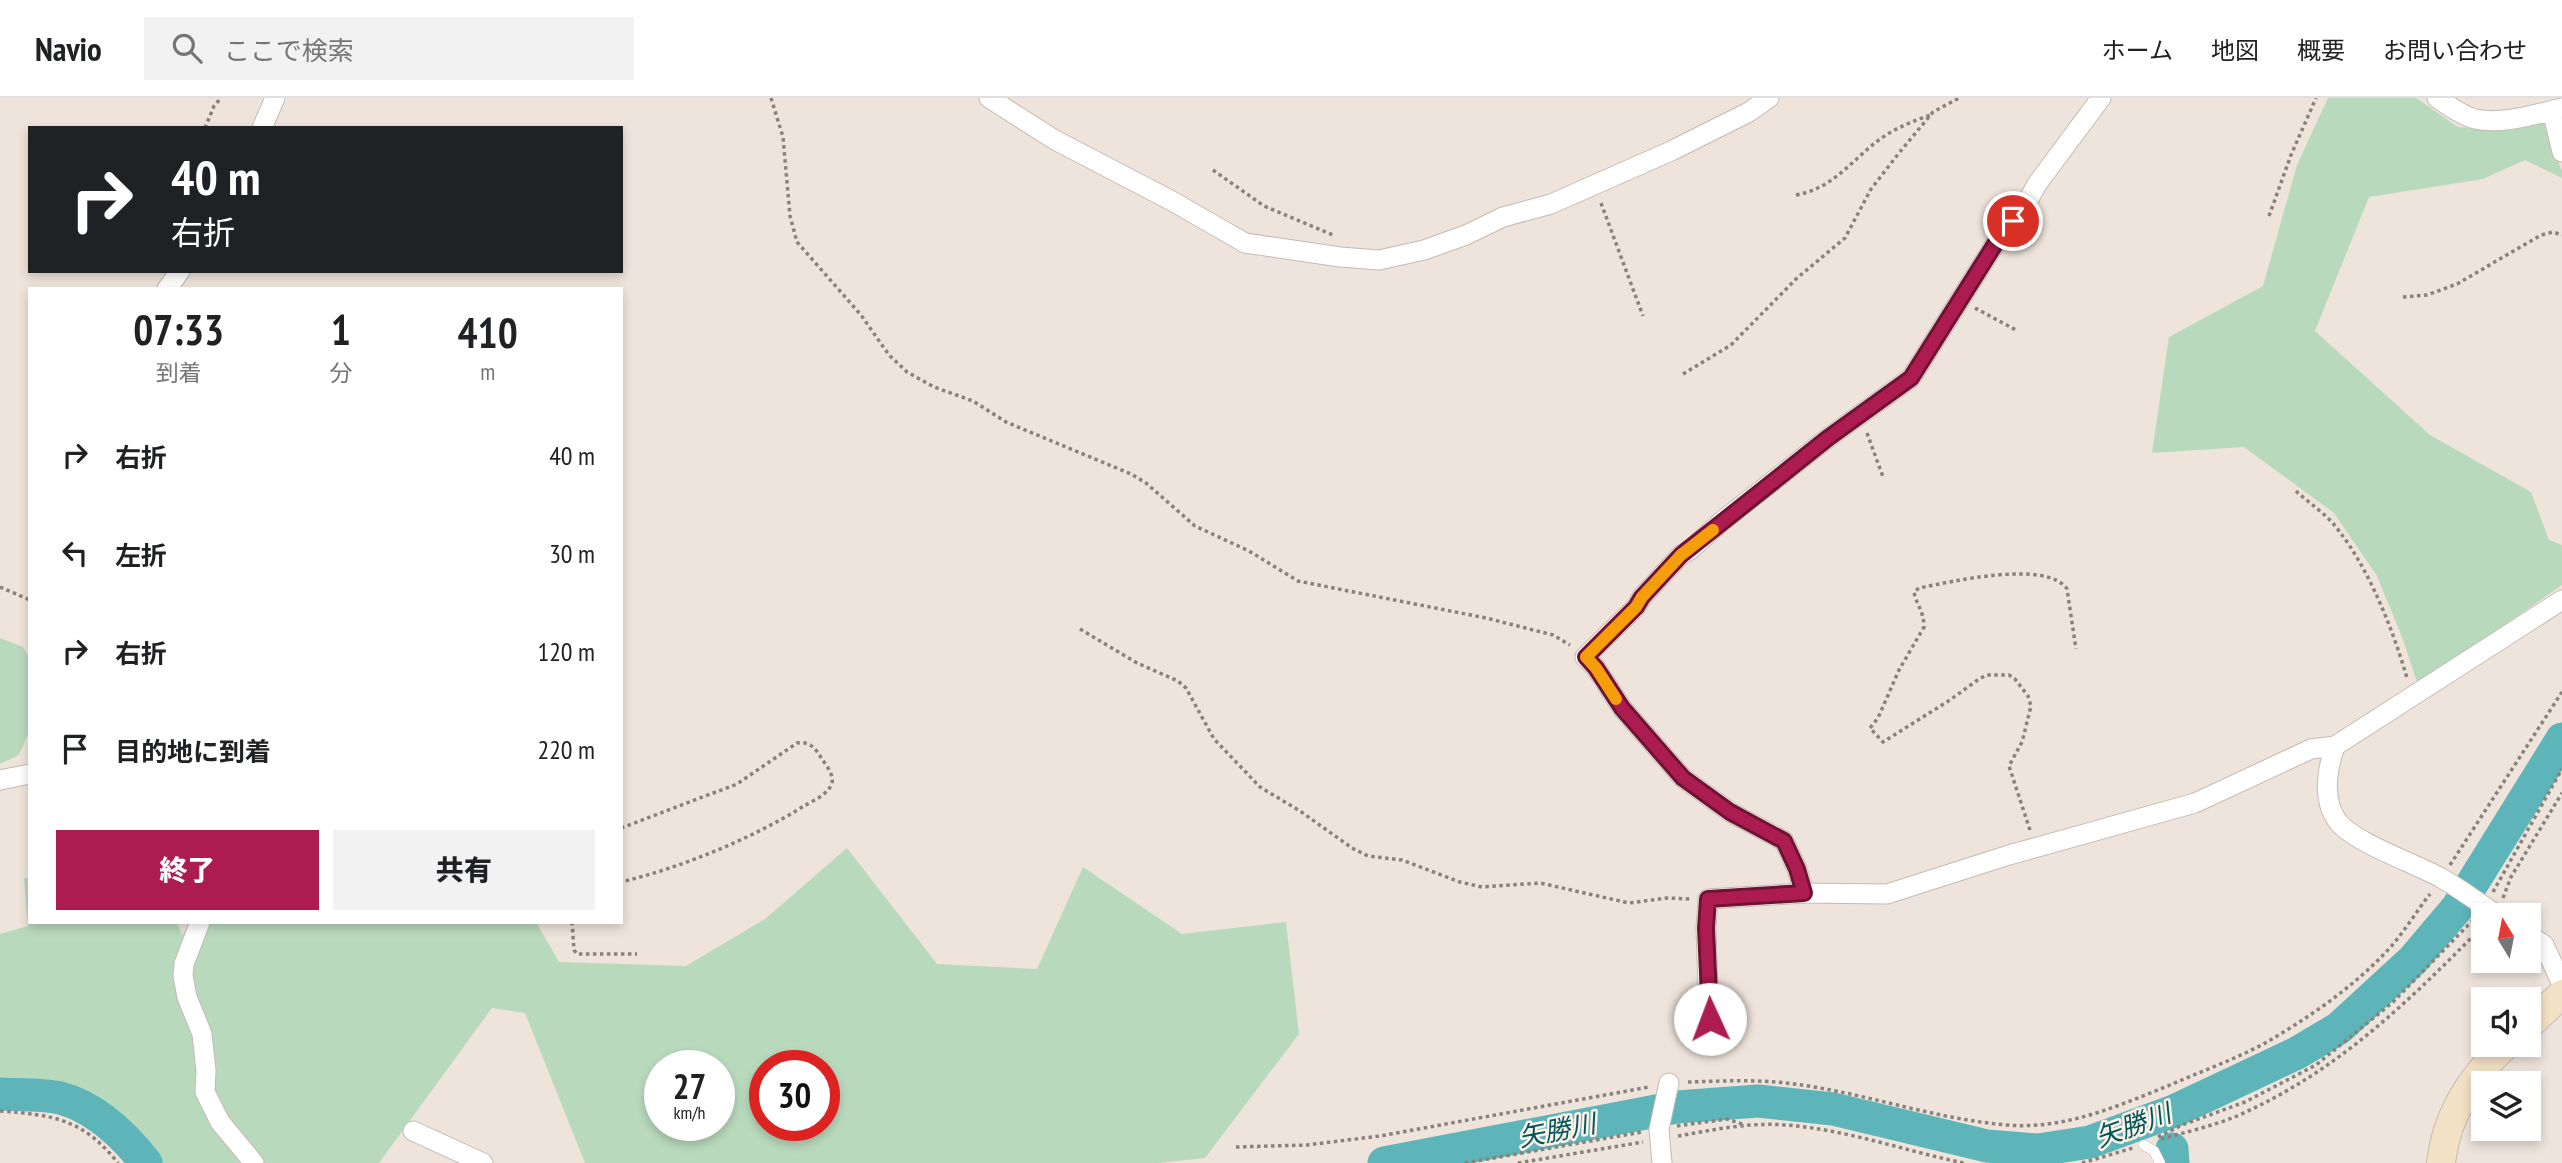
<!DOCTYPE html>
<html lang="ja">
<head>
<meta charset="utf-8">
<style>
  :root { --surface:#fff; --page:#f2f2f2; --text:#202124; --muted:#757577; --line:#e0e0e0; --accent:#ad1c50 }
  body { margin:0; font-family:"PT Sans Narrow","Noto Sans JP",sans-serif; background:var(--page); color:var(--text); height:100vh; display:flex; flex-direction:column; font-size:26px; white-space:nowrap }
  * { box-sizing:border-box; margin:0 }
  p { font-size:23px; color:var(--muted) }
  .icon { flex:none; width:38px; height:38px; fill:none; stroke:currentColor; stroke-width:2; stroke-linecap:round; stroke-linejoin:round }
  .map { position:relative; flex:1; overflow:hidden }
  .side { position:absolute; left:28px; top:189px; width:595px; height:637px; display:flex; flex-direction:column; background:var(--surface); border-radius:0px; box-shadow:0 4px 10px #0003 }
  .side>* { flex:none }
  .guide { position:absolute; left:28px; top:28px; width:595px; height:147px; border-radius:0px; box-shadow:0 4px 10px #0003; background:#202124; color:#fff; overflow:hidden }
  .needle { width:46px; rotate:350deg }
  .tools { position:absolute; left:2471px; top:805px; display:grid; gap:14px }
  .tools a { display:grid; place-items:center; width:70px; height:70px; border-radius:0px; background:var(--surface); box-shadow:0 4px 10px #0003; font-size:35px }
  .speed { position:absolute; left:644px; top:952px; display:flex; gap:14px; font-size:35px; font-weight:700; text-align:center }
  .speed>* { display:grid; place-content:center; width:91px; height:91px; border-radius:50%; background:var(--surface); box-shadow:0 4px 10px #0003; line-height:1 }
  .speed small { font-size:18px; font-weight:400 }
  .speed .limit { border:10px solid #d22; background:#fff; color:#111 }
  .pin { position:absolute; display:grid; place-items:center; width:60px; height:60px; color:#fff; margin:-30px; border:4px solid #fff; border-radius:50%; box-shadow:0 2px 7px #0007 }
  .me { position:absolute; width:77px; margin:-38px; rotate:358deg; stroke-linejoin:round; filter:drop-shadow(0 0 5px #0008) }
  .turn { display:flex; align-items:center; gap:24px; height:147px; padding:0 28px; font-size:32px }
  .turn .icon { width:91px; height:91px; stroke-width:2.5 }
  .turn b { display:block; font-size:49px; line-height:60px }
  .eta { display:flex; justify-content:space-evenly; align-items:center; height:119px; text-align:center }
  .eta b { font-size:42px; font-weight:800; line-height:49px }
  .primary-button { display:flex; gap:14px; margin-top:auto; padding:14px 28px }
  .primary-button a { flex:1; height:80px; border-radius:0px; background:var(--accent); color:#fff; font-size:28px; font-weight:800; line-height:80px; text-align:center }
  .primary-button a+a { background:var(--page); color:var(--text) }
  ul { padding:0; list-style:none }
  li { display:flex; align-items:center; gap:21px; height:98px; padding:0 28px }
  li div { flex:1 }
  li b { display:block; font-size:26px }
  li em { font-style:normal }
  header { display:flex; align-items:center; gap:42px; box-sizing:border-box; height:98px; padding:0 35px; background:var(--surface); border-bottom:2px solid var(--line) }
  header strong { font-size:33px }
  nav { display:flex; gap:38px; margin-inline-start:auto; font-size:24px }
  .search { width:490px; height:63px; background:var(--page); display:flex; align-items:center; gap:18px; box-sizing:border-box; padding:0 24px; border-radius:0px; color:var(--muted); font-size:26px }
  .map>svg:first-child { display:block }
</style>
</head>
<body>
<header>
<strong>Navio</strong>
<div class="search"><svg class="icon" aria-label="search" viewBox="0 0 24 24"><circle cx="10" cy="10" r="6"/><path d="M15 15l6 6"/></svg>ここで検索</div>
<nav><a>ホーム</a><a>地図</a><a>概要</a><a>お問い合わせ</a></nav>
</header>
<div class="map">
<svg width="2562" height="1065" viewBox="0 0 2562 1065">
  <rect width="100%" height="100%" fill="#eee4db"/>
  <!-- green -->
  <path fill="#b9d9bd" fill-rule="evenodd" d="M 2328,0 L 2416,0 L 2458,29 L 2509,32 L 2544,25 L 2562,73 L 2562,80 L 2525,62 L 2483,81 L 2369,99 L 2315,233 L 2430,337 L 2531,394 L 2549,442 L 2562,447 L 2562,487 L 2418,587 L 2402,539 L 2377,478 L 2334,415 L 2244,349 L 2152,355 L 2169,239 L 2263,188 L 2297,67 Z
    M 0,540 L 23,549 L 30,561 L 30,631 L 19,657 L 0,666 Z
    M 847,750 L 937,866 L 1037,871 L 1083,769 L 1182,836 L 1286,824 L 1299,936 L 1205,1060 L 1158,1065 L 585,1065 L 525,915 L 492,910 L 379,1065 L 142,1065 L 76,991 L 0,984 L 0,836 L 28,828 L 24,780 L 30,781 L 30,824 L 177,824 L 182,837 L 192,824 L 536,824 L 559,864 L 686,868 L 765,821 ZM 660,968 L 719,968 L 719,1027 L 660,1027 ZM 765,968 L 824,968 L 824,1027 L 765,1027 Z"/>
  <g fill="none" stroke-linecap="round" stroke-linejoin="round">
    <!-- river -->
    <path stroke="#5db5ba" stroke-width="33" d="M 0,996 C 19,997 41,996 60,1000 C 95,1009 124,1037 146,1065
      M 2172,1051 L 2173,1065
      M 1384,1065 L 1677,1009 L 1758,1003 L 1833,1011 L 1987,1048 L 2038,1052 L 2090,1044 L 2174,1013 L 2297,955 L 2339,930 L 2413,862 L 2457,810 L 2562,641"/>
    <!-- lane casing -->
    <g stroke="#c4bab1" stroke-width="11">
      <path id="lane" d="M 2144,1047 L 2154,1053 L 2160,1065"/>
    </g>
    <!-- street casing -->
    <g stroke="#c4bab1" stroke-width="21">
      <path id="street" d="M 989,0 L 1055,42 L 1172,103 L 1245,145 L 1340,159 L 1379,162 L 1424,152 L 1466,137 L 1503,119 L 1551,106 L 1671,53 L 1749,14 L 1769,0
        M 2437,0 C 2449,8 2461,17 2475,21 C 2502,27 2536,16 2562,10
        M 2552,12 L 2562,54
        M 262,30 L 275,0
        M 167,191 L 180,173
        M 2335,648 C 2327,672 2321,703 2339,725 C 2357,746 2417,766 2443,781 C 2462,792 2479,805 2497,817
        M 0,682 L 30,676
        M 1804,795 L 1797,771 L 1784,743 L 1730,714 L 1683,680 L 1622,610 L 1596,570 L 1585,559 L 1636,509 L 1642,499 L 1681,457 L 1690,452 L 1722,423 L 1828,340 L 1911,280 L 2002,135 L 2023,112 L 2037,86 L 2101,0
        M 200,824 L 184,866 L 183,878 L 187,899 L 202,936 L 206,973 L 205,994 L 220,1024 L 254,1065
        M 2529,837 L 2544,847 L 2562,886
        M 1709,921 L 1706,830 L 1708,801 L 1804,795 L 1887,796 L 2009,757 L 2195,705 L 2311,651 L 2335,648 L 2562,502
        M 413,1033 L 483,1065
        M 1662,1065 L 1659,1031 L 1669,985"/>
    </g>
    <!-- secondary casing -->
    <g stroke="#c4bab1" stroke-width="30">
      <path id="secondary" d="M 2529,927 L 2562,896
        M 2441,1065 C 2446,1018 2472,978 2506,947"/>
    </g>
    <!-- path -->
    <path stroke="#89827c" stroke-width="3.5" stroke-dasharray="3.5 3.5" stroke-linecap="butt" d="M 771,0 L 783,39 L 790,118 L 797,144 L 861,217 L 889,257 L 907,274 L 934,289 L 973,303 L 1006,324 L 1131,376 L 1146,385 L 1195,428 L 1249,453 L 1298,483 L 1486,520 L 1553,537 L 1570,547
      M 205,30 L 214,8 L 221,0
      M 1213,72 L 1264,108 L 1333,137
      M 1796,97 C 1836,90 1854,58 1886,37 C 1899,29 1915,22 1931,17
      M 1601,105 L 1643,218
      M 2269,118 L 2291,57 L 2316,0
      M 2403,199 L 2427,197 L 2457,186 L 2541,137 L 2553,134 L 2562,137
      M 1975,210 L 2016,232
      M 1683,276 L 1731,247 L 1797,180 L 1845,140 L 1871,91 L 1899,55 L 1933,14 L 1959,0
      M 1867,335 L 1883,379
      M 2296,393 C 2310,406 2328,417 2339,433 C 2370,473 2393,532 2407,580
      M 0,489 L 30,502
      M 1080,531 L 1137,565 L 1178,583 L 1186,590 L 1214,641 L 1260,689 L 1300,713 L 1352,750 L 1368,758 L 1402,762 L 1460,784 L 1482,789 L 1540,785 L 1629,805 L 1667,800 L 1690,801
      M 621,730 L 737,686 L 797,645 C 810,643 816,651 822,661 C 826,667 834,677 832,685 C 829,696 813,703 804,708 C 751,741 683,769 621,784
      M 2030,732 L 2009,668 L 2022,644 L 2031,608 L 2028,598 L 2015,581 L 2009,577 L 1987,577 L 1979,581 L 1950,602 L 1883,644 L 1870,630 L 1878,620 L 1899,572 L 1924,529 C 1924,513 1916,506 1914,494 L 1919,490 C 1950,484 2047,461 2067,491 L 2076,551
      M 2450,767 L 2562,594
      M 2493,794 L 2562,671
      M 2503,800 L 2511,779 L 2562,695
      M 572,824 L 574,852 L 577,856 L 637,856
      M 1688,984 C 1723,983 1758,981 1794,986 C 1865,995 1934,1021 2007,1027 C 2064,1032 2118,1008 2170,987 C 2202,973 2236,961 2267,944 C 2308,920 2352,890 2385,855 C 2402,838 2415,815 2430,796
      M 0,1013 C 54,1017 83,1021 118,1065
      M 1677,1028 L 1727,1021 L 1745,1027
      M 1678,1038 C 1713,1032 1749,1024 1785,1027 C 1845,1031 1905,1053 1964,1065
      M 2158,1039 L 2182,1027 L 2245,1004 L 2316,967 L 2393,904 L 2473,822
      M 2161,1041 C 2186,1034 2213,1028 2237,1018 C 2337,974 2407,905 2482,829
      M 1236,1049 L 1307,1047 L 1380,1038 L 1649,989
      M 1465,1065 L 1642,1034
      M 1518,1065 L 1643,1044
      M 2082,1065 L 2133,1050"/>
    <!-- lane -->
    <use href="#lane" stroke="#fff" stroke-width="10"/>
    <!-- street -->
    <use href="#street" stroke="#fff" stroke-width="19"/>
    <!-- secondary -->
    <use href="#secondary" stroke="#f3e1c5" stroke-width="28"/>
  </g>
  <g fill="none" stroke-linecap="round" stroke-linejoin="round">
    <!-- route casing -->
    <g stroke="#701234" stroke-width="18">
      <path id="route" d="M 1710,921 L 1706,830 L 1708,801 L 1804,795 L 1797,771 L 1784,743 L 1730,714 L 1683,680 L 1622,610 L 1596,570 L 1586,559 L 1636,509 L 1642,499 L 1681,457 L 1828,340 L 1911,280 L 2002,135 L 2013,123"/>
    </g>
    <!-- route -->
    <use href="#route" stroke="#ad1c50" stroke-width="12"/>
    <!-- slow -->
    <path stroke="#f59e0b" stroke-width="12" d="M 1616,601 L 1596,570 L 1586,559 L 1636,509 L 1642,499 L 1681,457 L 1713,432"/>
  </g>
  <g text-anchor="middle" dominant-baseline="central" stroke-width="5" stroke-linejoin="round" paint-order="stroke">
    <!-- water labels -->
    <g font-size="26" font-style="italic" fill="#025559" stroke="#fcf2e8">
      <text transform="translate(2133 1027) rotate(-20)">矢勝川</text>
      <text transform="translate(1557 1032) rotate(-11)">矢勝川</text>
    </g>
  </g>
</svg>
<div class="tools">
<a><svg class="needle" viewBox="-14 -14 28 28"><path d="M0-13l5 13h-10z" fill="#e53935"/><path d="M0 13l5-13h-10z" fill="#757577"/></svg></a>
<a><svg class="icon" aria-label="sound" viewBox="0 0 24 24"><path d="M4 9h4l5-4v14l-5-4H4zM17 9q2 3 0 6"/></svg></a>
<a><svg class="icon" aria-label="layers" viewBox="0 0 24 24"><path d="M12 4l9 5-9 5-9-5zM3 14l9 5 9-5"/></svg></a>
</div>
<div class="speed"><div>27<small>km/h</small></div><div class="limit">30</div></div>
<div class="pin" style="left:2013px;top:123px;background:#d93025"><svg class="icon" aria-label="arrive" viewBox="0 0 24 24"><path d="M6 21V4h12l-3 4 3 4H6"/></svg></div>
<svg class="me" style="left:1710px;top:921px" viewBox="-20 -20 40 40"><circle r="19" fill="#fff"/><path d="M0-13L10 11 0 6-10 11z" fill="#ad1c50"/></svg>
<div class="guide">
<div class="turn"><svg class="icon" aria-label="right" viewBox="0 0 24 24"><path d="M7 20v-9h11M14 6l5 5-5 5"/></svg><div><b>40 m</b>右折</div></div>
</div>
<section class="side">
<div class="eta">
<div><b>07:33</b><p>到着</p></div>
<div><b>1</b><p>分</p></div>
<div><b>410</b><p>m</p></div>
</div>
<ul>
<li><svg class="icon" aria-label="right" viewBox="0 0 24 24"><path d="M7 20v-9h11M14 6l5 5-5 5"/></svg><div><b>右折</b></div><em>40 m</em></li>
<li><svg class="icon" aria-label="left" viewBox="0 0 24 24"><path d="M17 20v-9H6M10 6l-5 5 5 5"/></svg><div><b>左折</b></div><em>30 m</em></li>
<li><svg class="icon" aria-label="right" viewBox="0 0 24 24"><path d="M7 20v-9h11M14 6l5 5-5 5"/></svg><div><b>右折</b></div><em>120 m</em></li>
<li><svg class="icon" aria-label="arrive" viewBox="0 0 24 24"><path d="M6 21V4h12l-3 4 3 4H6"/></svg><div><b>目的地に到着</b></div><em>220 m</em></li>
</ul>
<div class="primary-button"><a>終了</a><a>共有</a></div>
</section>
</div>
</body>
</html>
